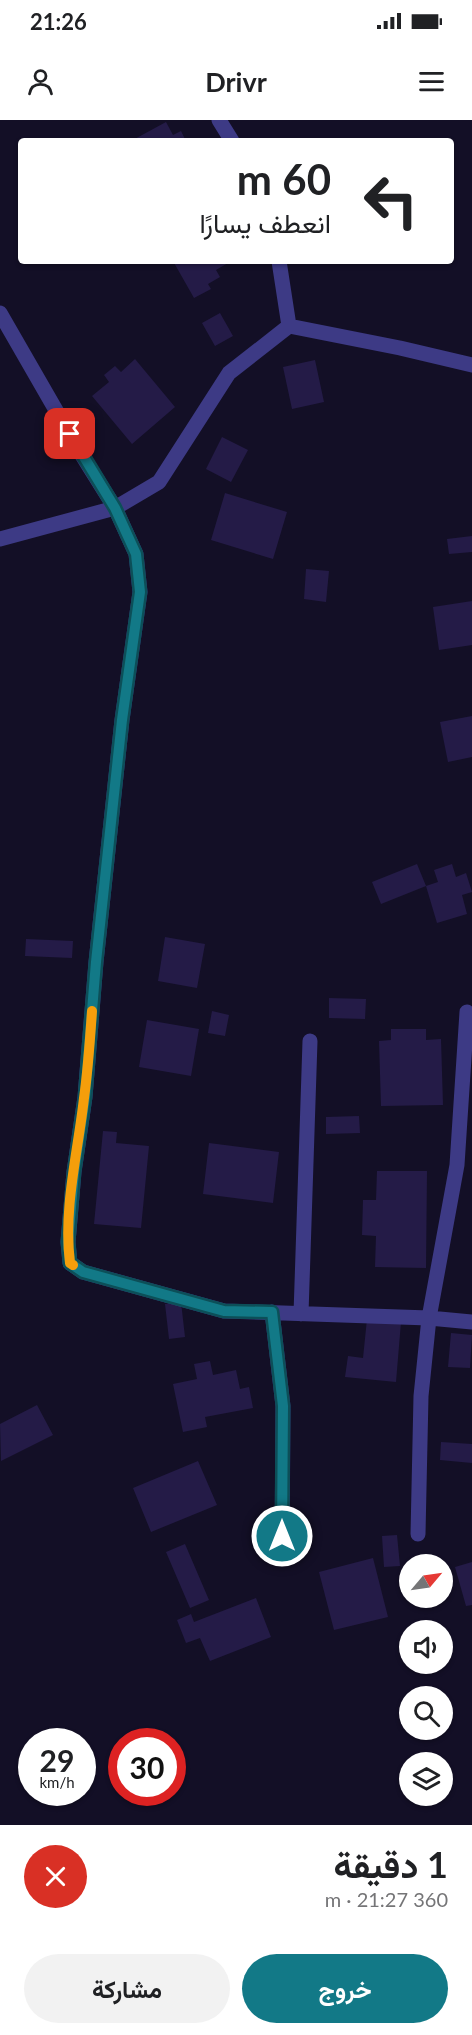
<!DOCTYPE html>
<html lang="ar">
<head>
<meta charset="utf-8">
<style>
  :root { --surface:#fff; --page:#f2f2f2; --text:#202124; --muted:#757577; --accent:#127987 }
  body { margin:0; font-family:Lato,Vazirmatn,sans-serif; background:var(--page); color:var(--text); direction:rtl; height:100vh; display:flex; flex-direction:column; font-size:22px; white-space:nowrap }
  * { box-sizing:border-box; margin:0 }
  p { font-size:20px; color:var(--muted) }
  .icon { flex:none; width:33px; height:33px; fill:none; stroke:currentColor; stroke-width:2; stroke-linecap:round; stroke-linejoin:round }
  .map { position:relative; height:1705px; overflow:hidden; direction:ltr }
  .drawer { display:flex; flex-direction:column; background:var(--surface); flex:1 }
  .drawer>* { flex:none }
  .guide { position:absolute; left:18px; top:18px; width:436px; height:126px; border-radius:6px; box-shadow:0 2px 4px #0004; direction:rtl; background:#fff; color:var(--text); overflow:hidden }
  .needle { width:39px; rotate:61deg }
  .tools { position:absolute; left:399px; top:1434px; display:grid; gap:12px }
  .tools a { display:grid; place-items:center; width:54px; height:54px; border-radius:50%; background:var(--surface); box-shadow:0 2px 4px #0004; font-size:30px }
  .speed { position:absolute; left:18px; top:1608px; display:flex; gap:12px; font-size:30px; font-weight:700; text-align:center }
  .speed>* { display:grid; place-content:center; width:78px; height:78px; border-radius:50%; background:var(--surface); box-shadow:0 2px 4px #0004; line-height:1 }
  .speed small { font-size:15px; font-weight:400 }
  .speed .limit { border:9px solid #d22; background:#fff; color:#111 }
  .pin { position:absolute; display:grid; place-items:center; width:51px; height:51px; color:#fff; margin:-26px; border-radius:12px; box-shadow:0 3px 9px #0006 }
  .me { position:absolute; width:66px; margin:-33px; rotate:0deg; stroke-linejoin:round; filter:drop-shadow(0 0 4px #0008) }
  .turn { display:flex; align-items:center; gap:21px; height:126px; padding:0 24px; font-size:27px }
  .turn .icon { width:78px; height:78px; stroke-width:2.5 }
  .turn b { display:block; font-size:42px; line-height:51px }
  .round { display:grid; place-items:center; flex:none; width:63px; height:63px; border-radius:32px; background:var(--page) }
  .overview { display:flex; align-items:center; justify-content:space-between; height:102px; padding:0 24px }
  h1 { font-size:36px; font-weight:700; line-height:45px }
  .primary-button { display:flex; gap:12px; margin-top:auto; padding:12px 24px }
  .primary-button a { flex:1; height:69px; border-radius:36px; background:var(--accent); color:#fff; font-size:24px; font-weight:700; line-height:69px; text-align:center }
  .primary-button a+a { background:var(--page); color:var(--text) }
  .status { display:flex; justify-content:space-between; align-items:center; height:42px; padding:0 30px; background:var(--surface); direction:ltr }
  .status svg { height:16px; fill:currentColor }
  header { display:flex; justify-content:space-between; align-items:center; height:78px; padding:0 24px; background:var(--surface); font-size:27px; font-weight:700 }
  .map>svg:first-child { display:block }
</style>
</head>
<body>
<div class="status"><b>21:26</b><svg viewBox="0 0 49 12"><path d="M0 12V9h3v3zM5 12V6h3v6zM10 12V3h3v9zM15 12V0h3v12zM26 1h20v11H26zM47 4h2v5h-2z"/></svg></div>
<header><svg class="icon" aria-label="menu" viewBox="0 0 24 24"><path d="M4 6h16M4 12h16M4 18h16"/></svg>Drivr<svg class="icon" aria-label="person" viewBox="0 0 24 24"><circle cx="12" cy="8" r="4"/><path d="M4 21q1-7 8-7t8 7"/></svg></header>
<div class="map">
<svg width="472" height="1705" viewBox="0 0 472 1705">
  <rect width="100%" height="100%" fill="#130f26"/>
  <!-- building -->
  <path fill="#241b47" d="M 166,2 L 173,15 L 181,11 L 186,21 L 131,21 Z
    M 173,141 L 227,141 L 228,143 L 216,150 L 220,157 L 208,164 L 211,169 L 194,178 Z
    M 220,193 L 233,216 L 215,226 L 202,203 Z
    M 135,239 L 175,287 L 132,324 L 92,276 L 109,262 L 104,255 L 115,246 L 121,252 Z
    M 315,240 L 324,282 L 292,289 L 283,247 Z
    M 222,317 L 248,330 L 231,362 L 206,349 Z
    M 225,373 L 287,392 L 273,439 L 211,420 Z
    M 472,416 L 472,432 L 449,434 L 447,419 Z
    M 306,449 L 329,451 L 326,482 L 304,479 Z
    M 472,481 L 472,525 L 439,530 L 433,487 Z
    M 472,596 L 472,637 L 448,642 L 440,602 Z
    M 417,744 L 426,766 L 381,784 L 372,762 Z
    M 452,744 L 456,757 L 466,753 L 472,772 L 462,775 L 467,794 L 437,803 L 426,766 L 438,762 L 434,750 Z
    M 165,817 L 205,824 L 197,868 L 158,861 Z
    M 26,819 L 73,821 L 72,838 L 25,836 Z
    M 329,878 L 366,879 L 365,899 L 329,898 Z
    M 212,891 L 229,895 L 225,916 L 208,913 Z
    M 147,900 L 199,909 L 191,956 L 139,947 Z
    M 391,909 L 426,909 L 426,920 L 441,919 L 443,985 L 381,986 L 379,921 L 391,920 Z
    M 359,996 L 360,1013 L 326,1014 L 326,997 Z
    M 103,1011 L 117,1012 L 116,1023 L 149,1026 L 141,1108 L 94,1104 Z
    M 209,1023 L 279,1032 L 273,1083 L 203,1074 Z
    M 377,1051 L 427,1051 L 426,1148 L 375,1147 L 376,1116 L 362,1115 L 363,1080 L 376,1080 Z
    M 181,1182 L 185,1217 L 169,1219 L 165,1184 Z
    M 367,1199 L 401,1202 L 396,1262 L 345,1257 L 348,1236 L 363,1238 Z
    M 451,1213 L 472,1215 L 470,1248 L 448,1247 Z
    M 210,1241 L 213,1255 L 236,1250 L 240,1269 L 249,1267 L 253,1288 L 205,1297 L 207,1307 L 183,1312 L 173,1264 L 197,1259 L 194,1244 Z
    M 37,1285 L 53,1315 L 1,1341 L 0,1304 Z
    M 441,1322 L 472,1324 L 472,1343 L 440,1340 Z
    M 198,1341 L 217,1385 L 151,1412 L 133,1368 Z
    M 397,1415 L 400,1446 L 384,1447 L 382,1416 Z
    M 185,1424 L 209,1480 L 190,1488 L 166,1432 Z
    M 373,1438 L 388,1497 L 334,1510 L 319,1452 Z
    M 472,1442 L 472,1485 L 466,1486 L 455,1447 Z
    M 256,1478 L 271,1517 L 210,1541 L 200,1518 L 186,1523 L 177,1500 L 191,1494 L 194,1502 Z"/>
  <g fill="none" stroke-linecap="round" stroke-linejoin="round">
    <!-- street -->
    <path stroke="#3d3a85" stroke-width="15" d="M 219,0 L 232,21
      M 279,141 L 289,206
      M 0,193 L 80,332 L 115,388 L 136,434 L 140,472 L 122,600 L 96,842 L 85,977 L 74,1052 L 68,1122 L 70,1143 L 83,1152 L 224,1191 L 429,1198 L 472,1202
      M 0,419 L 115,388 L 159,362 L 229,253 L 289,206 L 400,228 L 472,245
      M 272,1192 L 283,1286 L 282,1437
      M 301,1194 L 310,921
      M 418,1414 L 421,1276 L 429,1198 L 457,1045 L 467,892"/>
  </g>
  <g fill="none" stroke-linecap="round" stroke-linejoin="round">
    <!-- route casing -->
    <g stroke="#0c4f58" stroke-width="15">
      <path id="route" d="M 70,314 L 115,388 L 136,434 L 140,472 L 122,600 L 96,842 L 85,977 L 74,1052 L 68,1122 L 70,1143 L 83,1152 L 224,1191 L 272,1192 L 283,1286 L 282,1416"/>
    </g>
    <!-- route -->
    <use href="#route" stroke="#127987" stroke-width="10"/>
    <!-- slow -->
    <path stroke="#f59e0b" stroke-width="10" d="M 73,1145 L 70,1143 C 63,1089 78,1032 84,978 C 88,950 90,920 92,891"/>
  </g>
</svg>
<div class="tools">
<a><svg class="needle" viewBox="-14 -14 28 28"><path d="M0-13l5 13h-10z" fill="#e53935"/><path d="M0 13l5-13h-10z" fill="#757577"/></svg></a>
<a><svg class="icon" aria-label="sound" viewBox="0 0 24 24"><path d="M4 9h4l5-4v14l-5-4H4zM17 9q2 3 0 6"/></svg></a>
<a><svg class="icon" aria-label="search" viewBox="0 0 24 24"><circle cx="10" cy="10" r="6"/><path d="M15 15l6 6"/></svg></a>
<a><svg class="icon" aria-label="layers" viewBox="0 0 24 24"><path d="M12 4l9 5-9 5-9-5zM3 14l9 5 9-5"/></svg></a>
</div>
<div class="speed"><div>29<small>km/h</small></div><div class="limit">30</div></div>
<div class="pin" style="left:70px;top:314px;background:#d93025"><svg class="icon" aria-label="arrive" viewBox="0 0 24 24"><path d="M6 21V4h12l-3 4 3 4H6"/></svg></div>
<svg class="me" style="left:282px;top:1416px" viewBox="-20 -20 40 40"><circle r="17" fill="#127987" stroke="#fff" stroke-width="3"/><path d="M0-11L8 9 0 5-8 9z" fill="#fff"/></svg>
<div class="guide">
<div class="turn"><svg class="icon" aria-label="left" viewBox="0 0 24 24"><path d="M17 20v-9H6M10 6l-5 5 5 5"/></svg><div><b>60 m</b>انعطف يسارًا</div></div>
</div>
</div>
<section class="drawer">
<div class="overview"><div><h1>1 دقيقة</h1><p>360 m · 21:27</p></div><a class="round" style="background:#d93025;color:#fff"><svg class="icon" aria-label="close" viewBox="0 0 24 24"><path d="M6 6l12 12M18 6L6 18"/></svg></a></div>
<div class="primary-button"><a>خروج</a><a>مشاركة</a></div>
</section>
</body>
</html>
